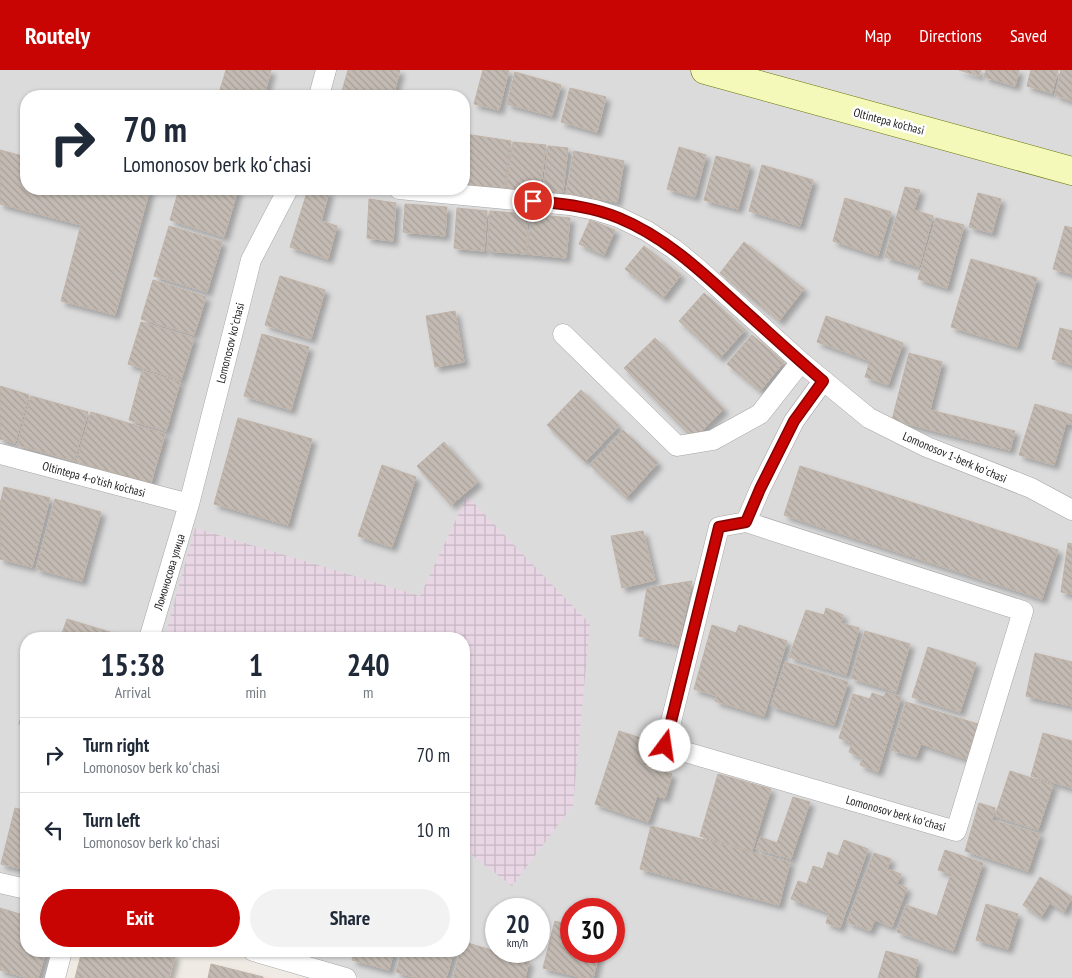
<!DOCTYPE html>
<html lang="en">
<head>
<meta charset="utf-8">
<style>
  :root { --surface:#fff; --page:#f2f2f3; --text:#1f2937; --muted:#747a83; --line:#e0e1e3; --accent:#c80503 }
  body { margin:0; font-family:"PT Sans Narrow",sans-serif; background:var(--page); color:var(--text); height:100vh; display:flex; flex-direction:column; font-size:19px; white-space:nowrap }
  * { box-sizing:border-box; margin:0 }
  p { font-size:16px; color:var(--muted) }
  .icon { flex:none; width:28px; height:28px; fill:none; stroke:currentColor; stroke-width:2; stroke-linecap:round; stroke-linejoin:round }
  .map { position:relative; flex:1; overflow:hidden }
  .side { position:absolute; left:20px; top:562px; width:450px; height:325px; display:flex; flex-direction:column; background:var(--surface); border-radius:20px; box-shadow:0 1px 4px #0004 }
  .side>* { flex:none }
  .banner { position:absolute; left:20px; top:20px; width:450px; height:105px; border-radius:20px; box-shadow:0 1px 4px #0004; background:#fff; color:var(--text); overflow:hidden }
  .speed { position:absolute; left:485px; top:828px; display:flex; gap:10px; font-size:25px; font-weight:700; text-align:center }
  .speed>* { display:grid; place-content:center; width:65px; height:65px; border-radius:50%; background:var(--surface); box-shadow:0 1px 4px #0004; line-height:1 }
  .speed small { font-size:12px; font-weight:400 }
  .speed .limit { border:8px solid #d22; background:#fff; color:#111 }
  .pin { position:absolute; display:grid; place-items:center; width:42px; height:42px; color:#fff; margin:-21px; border:2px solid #fff; border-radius:50%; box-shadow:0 1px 5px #0007 }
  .me { position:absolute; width:55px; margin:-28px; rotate:14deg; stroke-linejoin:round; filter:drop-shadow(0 0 4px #0008) }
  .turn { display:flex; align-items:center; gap:18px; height:105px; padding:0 20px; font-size:22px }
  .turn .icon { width:65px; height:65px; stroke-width:2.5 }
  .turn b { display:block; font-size:35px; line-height:42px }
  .eta { display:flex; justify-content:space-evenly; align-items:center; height:85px; text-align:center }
  .eta b { font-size:30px; font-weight:800; line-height:35px }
  .primary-button { display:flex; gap:10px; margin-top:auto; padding:10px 20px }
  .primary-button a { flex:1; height:58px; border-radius:30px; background:var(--accent); color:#fff; font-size:20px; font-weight:800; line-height:58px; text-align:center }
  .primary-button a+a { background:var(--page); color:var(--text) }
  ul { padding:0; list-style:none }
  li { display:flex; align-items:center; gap:15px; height:75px; padding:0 20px; border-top:1px solid var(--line) }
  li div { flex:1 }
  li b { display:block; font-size:19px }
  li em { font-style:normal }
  header { display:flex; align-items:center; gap:30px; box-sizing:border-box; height:70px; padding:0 25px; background:var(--accent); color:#fff }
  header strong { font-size:24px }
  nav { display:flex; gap:28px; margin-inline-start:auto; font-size:18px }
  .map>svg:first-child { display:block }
</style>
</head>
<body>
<header>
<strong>Routely</strong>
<nav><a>Map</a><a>Directions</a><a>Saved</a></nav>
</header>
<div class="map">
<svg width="1072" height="908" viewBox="0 0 1072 908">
  <defs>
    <pattern id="industrial-grid" width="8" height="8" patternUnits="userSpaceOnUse" patternTransform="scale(1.25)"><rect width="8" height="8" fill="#e8d6e4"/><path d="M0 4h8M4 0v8" fill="none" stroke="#c7b7c3"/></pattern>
    <pattern id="building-back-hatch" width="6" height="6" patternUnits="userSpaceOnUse" patternTransform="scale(1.25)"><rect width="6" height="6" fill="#c3bbb3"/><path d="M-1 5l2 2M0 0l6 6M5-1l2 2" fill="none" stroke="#a7a09a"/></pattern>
    <filter id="shadow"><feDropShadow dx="4.5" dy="4.5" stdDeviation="2.5" flood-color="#0004"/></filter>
  </defs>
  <rect width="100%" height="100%" fill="#efebe4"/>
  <!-- residential -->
  <path fill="#dcdbdb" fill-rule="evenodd" d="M 0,0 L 1072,0 L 1072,908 L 360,908 L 262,881 L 464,881 L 464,569 L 26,569 L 26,881 L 62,881 L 55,908 L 0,908 ZM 26,26 L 464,26 L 464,119 L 26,119 ZM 496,839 L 539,839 L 539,881 L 496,881 ZM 571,839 L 614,839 L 614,881 L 571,881 Z"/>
  <!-- industrial -->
  <path fill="url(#industrial-grid)" d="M 467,426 L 590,554 L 573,735 L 512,816 L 464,779 L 464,569 L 164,569 L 195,458 L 420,526 Z"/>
  <!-- building -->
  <path fill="url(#building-back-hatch)" stroke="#c0b2a6" filter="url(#shadow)" d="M 226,0 L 271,0 L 264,26 L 233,26 L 219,23 Z
    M 348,0 L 400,0 L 393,26 L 362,26 L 342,21 Z
    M 483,0 L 509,0 L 499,40 L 474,34 Z
    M 959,0 L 981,0 L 979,6 Z
    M 986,0 L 1019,0 L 1015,16 L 984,7 Z
    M 1031,0 L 1058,0 L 1052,23 L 1027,16 Z
    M 1061,0 L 1072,0 L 1072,31 L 1055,25 Z
    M 515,2 L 561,15 L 552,46 L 507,34 Z
    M 570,18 L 606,27 L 597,62 L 561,52 Z
    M 465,64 L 511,71 L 504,118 L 464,115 L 464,76 Z
    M 513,72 L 546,75 L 540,121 L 506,118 Z
    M 548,76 L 568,78 L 563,122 L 543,121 Z
    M 679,77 L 706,85 L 695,127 L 667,119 Z
    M 0,80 L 26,87 L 26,119 L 150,119 L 115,245 L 61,231 L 81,155 L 0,134 Z
    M 574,81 L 624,91 L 617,132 L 566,123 Z
    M 716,86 L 750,95 L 738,139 L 704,130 Z
    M 762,95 L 813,110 L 800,156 L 749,141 Z
    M 905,117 L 920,120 L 914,140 L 933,146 L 919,197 L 885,187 Z
    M 179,119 L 238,119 L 224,167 L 170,150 Z
    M 308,119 L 316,119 L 329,122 L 321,151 L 337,156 L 328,189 L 290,177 Z
    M 978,123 L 1001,129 L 992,163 L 969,157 Z
    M 845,128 L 891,142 L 878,186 L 833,171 Z
    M 369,129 L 396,133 L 393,171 L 367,168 Z
    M 405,134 L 447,137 L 445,166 L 403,162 Z
    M 457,138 L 487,141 L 484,181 L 454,178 Z
    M 490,141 L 528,144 L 526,184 L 487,181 Z
    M 531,144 L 570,148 L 566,188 L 527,184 Z
    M 936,148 L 964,155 L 947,218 L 918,209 Z
    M 590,150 L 615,160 L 604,185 L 579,174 Z
    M 169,156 L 222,172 L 207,222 L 154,206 Z
    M 1065,156 L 1072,158 L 1072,204 L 1053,199 Z
    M 744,172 L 804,219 L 779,251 L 720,203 Z
    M 644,176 L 681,205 L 663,228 L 625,199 Z
    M 971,189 L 1037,208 L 1017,277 L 951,257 Z
    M 280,206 L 325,220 L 311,269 L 265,255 Z
    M 153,210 L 206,227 L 194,265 L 141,249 Z
    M 704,223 L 745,260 L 720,288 L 679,251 Z
    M 455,241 L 464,292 L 435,297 L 426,246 Z
    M 826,246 L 903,273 L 888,315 L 865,307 L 870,291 L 817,272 Z
    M 141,252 L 194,268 L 181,310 L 128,294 Z
    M 1060,258 L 1072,261 L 1072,295 L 1052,289 Z
    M 262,264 L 309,277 L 291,340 L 244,326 Z
    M 752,265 L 784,292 L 760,321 L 727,294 Z
    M 655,268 L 724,339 L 694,369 L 624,298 Z
    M 909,283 L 942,292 L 930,340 L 1015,361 L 1010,380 L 892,350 Z
    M 142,301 L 180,312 L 166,361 L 129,350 Z
    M 0,316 L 29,325 L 15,373 L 0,369 Z
    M 581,320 L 619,356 L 585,392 L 547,355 Z
    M 31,326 L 88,342 L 74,391 L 17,375 Z
    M 1035,334 L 1072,345 L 1072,355 L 1066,353 L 1054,395 L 1019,385 Z
    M 91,342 L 165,364 L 151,413 L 76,392 Z
    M 238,348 L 312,369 L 288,455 L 214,434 Z
    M 623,360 L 658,393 L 626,428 L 590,395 Z
    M 444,372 L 478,412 L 451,435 L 417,396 Z
    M 382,395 L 416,407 L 392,477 L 358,466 Z
    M 800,396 L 1058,480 L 1042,529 L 784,445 Z
    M 4,417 L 50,428 L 32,497 L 0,489 L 0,434 Z
    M 55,429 L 101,442 L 82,511 L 36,499 Z
    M 643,461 L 655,510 L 622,518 L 611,466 Z
    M 1068,473 L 1072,474 L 1072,524 L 1061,522 Z
    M 692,511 L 678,575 L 639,566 L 647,518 Z
    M 826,538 L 843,545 L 841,553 L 859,558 L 846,605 L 789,587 L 806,540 L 824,545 Z
    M 67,549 L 126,567 L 126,569 L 60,569 Z
    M 712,555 L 736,563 L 739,555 L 787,571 L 764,646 L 715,631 L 717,626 L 694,619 Z
    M 865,561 L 910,574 L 896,622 L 851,608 Z
    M 928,577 L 976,593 L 960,642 L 912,627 Z
    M 1035,583 L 1072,592 L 1072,636 L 1026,626 Z
    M 785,592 L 848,612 L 834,655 L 771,636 Z
    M 886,622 L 901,627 L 878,702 L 860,695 L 863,688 L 849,682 L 852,673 L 839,668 L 853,624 L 870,629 L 872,623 L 884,627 Z
    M 26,629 L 26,656 L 19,654 Z
    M 906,632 L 978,654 L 967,689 L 921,674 L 916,687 L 891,680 Z
    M 619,661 L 650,671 L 643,695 L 672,704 L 665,728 L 657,726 L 648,752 L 595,734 Z
    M 1043,663 L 1072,671 L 1072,718 L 1031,706 Z
    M 1010,701 L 1053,715 L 1038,760 L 995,746 Z
    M 718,704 L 771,719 L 752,781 L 700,766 Z
    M 793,727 L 810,732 L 791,789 L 756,779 L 760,767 L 777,773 Z
    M 979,733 L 995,738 L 992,750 L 1040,764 L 1028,801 L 965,781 Z
    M 15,738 L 26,741 L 26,800 L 1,794 Z
    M 651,756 L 790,792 L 779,835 L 640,799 Z
    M 844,770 L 868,779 L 840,858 L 826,853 L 829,843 L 791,829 L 798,811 L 807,814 L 813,796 L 823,799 L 828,782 L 838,786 Z
    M 945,780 L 983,793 L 953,881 L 897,862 L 906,835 L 937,846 L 951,804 L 938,800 Z
    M 874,783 L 891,789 L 887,799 L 901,804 L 897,814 L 907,818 L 892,857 L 875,850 L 870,861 L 847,852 Z
    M 1040,807 L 1072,827 L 1064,842 L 1050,833 L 1041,847 L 1023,835 Z
    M 986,834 L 1018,844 L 1008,879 L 976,870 Z
    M 0,838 L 26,846 L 26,881 L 46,881 L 38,908 L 28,908 L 0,900 Z
    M 555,851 L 571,856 L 571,881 L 600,881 L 593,908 L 584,908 L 543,898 Z
    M 464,872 L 529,891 L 525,908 L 453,908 L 460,881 L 464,881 Z
    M 82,881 L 160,881 L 175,885 L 169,908 L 75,908 Z
    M 355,881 L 394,881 L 389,900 L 352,890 Z
    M 402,881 L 454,881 L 446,908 L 416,908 L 396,902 Z
    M 886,881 L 918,890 L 914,908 L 878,908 Z
    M 211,894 L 263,907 L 263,908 L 208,908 Z"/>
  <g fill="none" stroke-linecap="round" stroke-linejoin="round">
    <!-- street casing -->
    <g stroke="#a5a5a5" stroke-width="21">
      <path id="street" d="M 319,26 L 326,0
        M 399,119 L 570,135 L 595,140 L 618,147 L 647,161 L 674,179 L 697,198 L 801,292 L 869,348 L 927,377 L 1031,418 L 1072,440
        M 563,264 L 677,376 L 713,370 L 760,344 L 801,292
        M 0,384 L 189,434
        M 746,452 L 719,457 L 665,676 L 956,761 L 1023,541 L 746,452 L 760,419 L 794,351 L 823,311
        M 149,569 L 189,434 L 238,242 L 251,190 L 288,119
        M 0,813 L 26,819
        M 253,881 L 346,908
        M 55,908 L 62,881"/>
    </g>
    <!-- secondary casing -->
    <g stroke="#667306" stroke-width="29">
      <path id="secondary" d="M 705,0 L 1072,101"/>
    </g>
    <!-- street -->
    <use href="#street" stroke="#fff" stroke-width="20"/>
    <!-- secondary -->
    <use href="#secondary" stroke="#f4f8b8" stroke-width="28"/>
  </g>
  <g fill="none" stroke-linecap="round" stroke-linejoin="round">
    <!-- route casing -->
    <g stroke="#820302" stroke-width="12">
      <path id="route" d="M 533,131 C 562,134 591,136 619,148 C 665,167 701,201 738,235 C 766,260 794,286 823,311 L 794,351 L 760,419 L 746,452 L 719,457 L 665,676"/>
    </g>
    <!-- route -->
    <use href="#route" stroke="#c80503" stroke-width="9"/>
  </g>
  <g text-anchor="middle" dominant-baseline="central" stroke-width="5" stroke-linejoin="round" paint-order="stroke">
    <!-- street labels -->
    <g font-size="12" fill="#1e1e1e" stroke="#fff">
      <text transform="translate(889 51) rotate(15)">Oltintepa ko'chasi</text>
      <text transform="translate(230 273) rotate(-76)">Lomonosov koʻchasi</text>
      <text transform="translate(955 387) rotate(23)">Lomonosov 1-berk koʻchasi</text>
      <text transform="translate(94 409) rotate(15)">Oltintepa 4-o'tish ko'chasi</text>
      <text transform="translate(169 502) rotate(-73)">Ломоносова улица</text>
      <text transform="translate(896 743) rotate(16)">Lomonosov berk koʻchasi</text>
    </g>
  </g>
</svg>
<div class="speed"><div>20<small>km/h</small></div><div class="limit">30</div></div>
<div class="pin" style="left:533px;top:131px;background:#d93025"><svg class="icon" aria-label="arrive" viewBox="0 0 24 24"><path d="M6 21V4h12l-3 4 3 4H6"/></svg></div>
<svg class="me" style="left:665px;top:676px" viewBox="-20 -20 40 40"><circle r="19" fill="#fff"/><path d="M0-13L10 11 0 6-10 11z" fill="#c80503"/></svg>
<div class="banner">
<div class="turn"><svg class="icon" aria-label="right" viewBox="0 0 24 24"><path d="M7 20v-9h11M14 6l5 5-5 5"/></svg><div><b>70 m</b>Lomonosov berk koʻchasi</div></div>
</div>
<section class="side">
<div class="eta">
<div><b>15:38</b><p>Arrival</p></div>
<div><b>1</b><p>min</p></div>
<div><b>240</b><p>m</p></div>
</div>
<ul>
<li><svg class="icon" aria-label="right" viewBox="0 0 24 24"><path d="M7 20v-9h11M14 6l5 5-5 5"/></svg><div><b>Turn right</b><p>Lomonosov berk koʻchasi</p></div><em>70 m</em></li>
<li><svg class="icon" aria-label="left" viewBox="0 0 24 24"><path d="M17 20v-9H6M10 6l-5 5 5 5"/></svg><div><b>Turn left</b><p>Lomonosov berk koʻchasi</p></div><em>10 m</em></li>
</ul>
<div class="primary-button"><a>Exit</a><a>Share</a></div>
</section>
</div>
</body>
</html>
